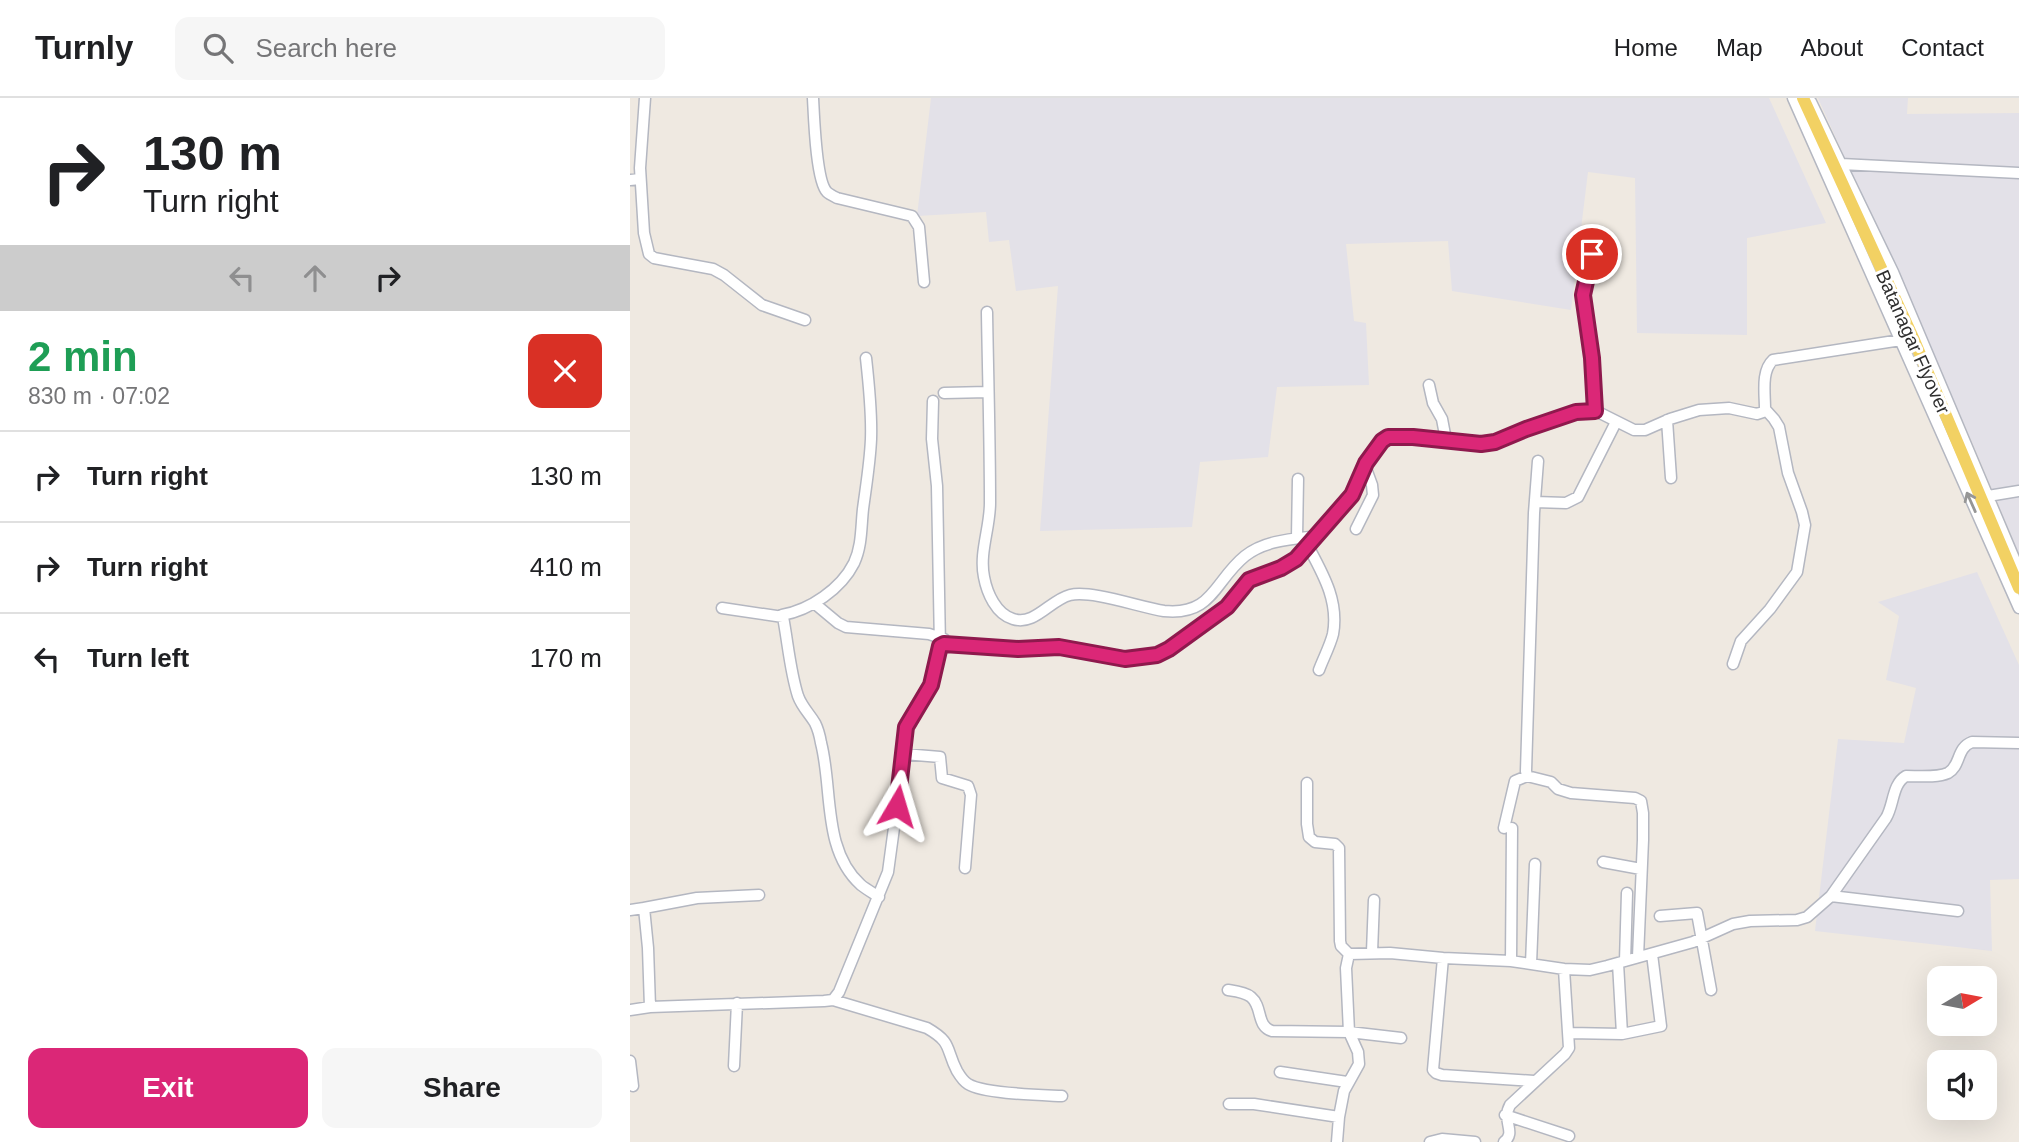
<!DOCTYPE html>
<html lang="en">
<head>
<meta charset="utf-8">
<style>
  :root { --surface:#fff; --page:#f6f6f6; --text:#202124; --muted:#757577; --line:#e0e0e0; --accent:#db2777 }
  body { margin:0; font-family:Arial,sans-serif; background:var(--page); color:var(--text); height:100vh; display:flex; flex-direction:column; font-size:26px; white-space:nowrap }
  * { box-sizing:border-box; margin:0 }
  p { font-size:23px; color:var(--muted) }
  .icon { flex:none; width:38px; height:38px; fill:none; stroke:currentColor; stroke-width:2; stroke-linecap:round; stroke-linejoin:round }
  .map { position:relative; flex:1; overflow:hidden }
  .side { display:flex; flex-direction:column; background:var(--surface); width:630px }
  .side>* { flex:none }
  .guide { background:#fff; color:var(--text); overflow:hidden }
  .needle { width:46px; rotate:80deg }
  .controls { position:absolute; left:1297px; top:868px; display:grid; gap:14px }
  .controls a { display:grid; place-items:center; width:70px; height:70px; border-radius:14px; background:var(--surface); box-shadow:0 7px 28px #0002; font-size:35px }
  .pin { position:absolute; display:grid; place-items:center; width:60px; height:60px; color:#fff; margin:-30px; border:4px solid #fff; border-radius:50%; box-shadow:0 2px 7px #0007 }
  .me { position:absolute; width:77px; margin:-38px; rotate:7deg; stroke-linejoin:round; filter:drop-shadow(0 0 5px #0008) }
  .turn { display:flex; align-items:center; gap:24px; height:147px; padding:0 28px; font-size:32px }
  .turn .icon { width:91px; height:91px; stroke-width:2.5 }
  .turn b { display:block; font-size:49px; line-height:60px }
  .lanes { display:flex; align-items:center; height:66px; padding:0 28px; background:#0003; justify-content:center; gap:35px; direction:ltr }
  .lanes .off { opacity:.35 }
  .round { display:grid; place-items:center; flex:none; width:74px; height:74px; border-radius:14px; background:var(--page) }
  .head { display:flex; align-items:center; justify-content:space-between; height:119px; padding:0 28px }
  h1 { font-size:42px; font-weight:600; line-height:52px; color:#1e9e55 }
  .action { display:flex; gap:14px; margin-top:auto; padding:14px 28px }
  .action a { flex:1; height:80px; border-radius:14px; background:var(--accent); color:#fff; font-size:28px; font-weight:600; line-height:80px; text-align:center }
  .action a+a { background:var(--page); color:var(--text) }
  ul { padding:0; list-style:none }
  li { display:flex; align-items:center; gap:21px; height:91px; padding:0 28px; border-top:2px solid var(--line) }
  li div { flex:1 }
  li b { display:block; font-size:26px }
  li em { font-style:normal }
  header { display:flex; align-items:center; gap:42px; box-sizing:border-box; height:98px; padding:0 35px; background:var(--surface); border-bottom:2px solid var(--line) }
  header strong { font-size:33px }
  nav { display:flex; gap:38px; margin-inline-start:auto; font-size:24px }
  .search { width:490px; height:63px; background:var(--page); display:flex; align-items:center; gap:18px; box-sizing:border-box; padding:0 24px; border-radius:14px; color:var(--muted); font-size:26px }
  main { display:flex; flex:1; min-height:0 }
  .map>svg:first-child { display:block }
</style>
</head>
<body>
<header>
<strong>Turnly</strong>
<div class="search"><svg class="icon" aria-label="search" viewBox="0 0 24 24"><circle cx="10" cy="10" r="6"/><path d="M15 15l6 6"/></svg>Search here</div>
<nav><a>Home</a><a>Map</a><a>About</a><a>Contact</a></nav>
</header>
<main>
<section class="side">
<div class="guide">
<div class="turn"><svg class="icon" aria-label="right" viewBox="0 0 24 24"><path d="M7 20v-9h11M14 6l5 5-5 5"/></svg><div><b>130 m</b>Turn right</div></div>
<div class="lanes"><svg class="icon off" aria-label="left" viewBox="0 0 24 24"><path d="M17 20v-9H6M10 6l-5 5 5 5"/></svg><svg class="icon off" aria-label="ahead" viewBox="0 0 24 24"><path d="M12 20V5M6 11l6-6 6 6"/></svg><svg class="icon" aria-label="right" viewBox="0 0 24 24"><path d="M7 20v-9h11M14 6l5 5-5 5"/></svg></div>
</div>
<div class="head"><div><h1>2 min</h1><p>830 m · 07:02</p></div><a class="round" style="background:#d93025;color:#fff"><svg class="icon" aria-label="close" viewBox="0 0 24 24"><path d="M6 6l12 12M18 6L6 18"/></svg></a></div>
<ul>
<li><svg class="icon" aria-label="right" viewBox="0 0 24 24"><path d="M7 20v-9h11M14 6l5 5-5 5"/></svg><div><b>Turn right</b></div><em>130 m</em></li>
<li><svg class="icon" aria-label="right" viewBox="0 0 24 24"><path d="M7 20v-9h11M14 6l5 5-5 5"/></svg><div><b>Turn right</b></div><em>410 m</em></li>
<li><svg class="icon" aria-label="left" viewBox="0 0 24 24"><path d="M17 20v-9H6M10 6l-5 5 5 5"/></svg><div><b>Turn left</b></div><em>170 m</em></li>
</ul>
<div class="action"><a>Exit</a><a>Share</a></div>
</section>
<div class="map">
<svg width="1389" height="1044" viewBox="0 0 1389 1044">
  <rect width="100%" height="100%" fill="#efe9e1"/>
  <!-- industrial -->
  <path fill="#e3e1e8" d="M 301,0 L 1139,0 L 1196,125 L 1117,140 L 1117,237 L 1007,235 L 1005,80 L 958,74 L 941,212 L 822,193 L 818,143 L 716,146 L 724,223 L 736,225 L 739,287 L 647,289 L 638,359 L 570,364 L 562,429 L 410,433 L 428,188 L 386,193 L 379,142 L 359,144 L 356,114 L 287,118 Z
    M 1188,0 L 1278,0 L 1277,16 L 1389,15 L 1389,456 L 1343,346 Z
    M 1347,474 L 1389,567 L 1389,781 L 1360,782 L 1362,853 L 1185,833 L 1208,641 L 1274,645 L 1286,590 L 1256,582 L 1269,518 L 1248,504 Z"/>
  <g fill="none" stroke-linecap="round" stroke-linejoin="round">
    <!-- minor casing -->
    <g stroke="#b4b7c1" stroke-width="13">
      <path id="minor" d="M 15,0 L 10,70 L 14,135 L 19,156 L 24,160 L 83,171 L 94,177 L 132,207 L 175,222
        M 183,0 C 184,18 186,83 197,94 C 199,96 205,99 207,100 L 282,118 L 289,129 L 294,184
        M 1163,0 L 1389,510
        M 1181,4 L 1263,174 L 1389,472
        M 1211,66 L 1389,75
        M 0,82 L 10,81
        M 962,156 L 953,197 L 963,260 L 966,313
        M 357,214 C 358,278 360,342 360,405 C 360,430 349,455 354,479 C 357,495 366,516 383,521 C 405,528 420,502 440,497 C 462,492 509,509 534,513 C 583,518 584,483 615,458 C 635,442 663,441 688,438
        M 799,287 L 803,305 L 812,321 L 816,342
        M 314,295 L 358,294
        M 303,303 L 302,341 L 307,388 L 310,548
        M 1037,322 L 1041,380
        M 908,363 L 904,415 L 896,673 L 897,678 L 921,684 L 928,691 L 941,695 L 1005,700 L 1011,703 L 1013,715 L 1013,742 L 1008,859
        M 1358,398 L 1389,393
        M 905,404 L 936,405 L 948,399 L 986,324
        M 726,431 L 743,397 L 742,387 L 735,368
        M 667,440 L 668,381
        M 678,448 C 693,476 709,503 703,536 C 700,548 693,561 689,572
        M 184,505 L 208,525 L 216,529 L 299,536 L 314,541
        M 92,510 L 153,519 C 158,545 160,573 168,598 C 172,609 179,615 185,625 C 188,631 190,639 191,645 C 203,691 192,752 231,787 C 236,791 243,795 249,799
        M 152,517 C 180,512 211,491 224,465 C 232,448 231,429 233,411 C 236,388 240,365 241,341 C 242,314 239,287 236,260
        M 1103,566 L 1111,543 L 1140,511 L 1167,474 L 1175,427 L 1172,414 L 1158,375 L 1149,329 L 1144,321 L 1135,311
        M 274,656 L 310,659 L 312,680 L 338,688 L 341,697 L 335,770
        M 677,685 L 677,726 L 679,739 L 685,744 L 705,746 L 709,750 L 710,843 L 711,848 L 719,856
        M 874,730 L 885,683 L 897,678
        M 973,764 L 1011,771
        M 1201,798 L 1328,813
        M 0,812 L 14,810
        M 1030,818 L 1067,815 L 1081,892
        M 742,854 L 744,802
        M 813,860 L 803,972 L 806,975 L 812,977 L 904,983
        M 881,863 L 882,730
        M 995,863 L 997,795
        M 988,865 L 992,936
        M 901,866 L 905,766
        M 598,892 C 605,893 615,894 621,899 C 633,909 626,928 642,933 L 719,934 L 771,940
        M 203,902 L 297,930 C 323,945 315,950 327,973 C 330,978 333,983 338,986 C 354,996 411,997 432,998
        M 20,909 L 18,850 L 14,810 L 67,800 L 129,797
        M 0,912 L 20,909 L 194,903 L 203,902 L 209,894 L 258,774 L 274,656 L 276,629 L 301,587 L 310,548 L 314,546 L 388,551 L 429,549 L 495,561 L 527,557 L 539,551 L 597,509 L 619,482 L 651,470 L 666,461 L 722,397 L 736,364 L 747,348 L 758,339 L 783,339 L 851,346 L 865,344 L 925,321 L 946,314 L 961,312 L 968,314 L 1004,332 L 1015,332 L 1040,321 L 1069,312 L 1099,310 L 1127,316 L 1133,314 L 1135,311 C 1135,295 1131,273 1143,262 L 1271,242
        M 939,935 L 992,936 L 1031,928 L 1022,856
        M 0,963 L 3,988
        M 104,968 L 107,905
        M 650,974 L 717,984
        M 599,1006 L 624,1006 L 709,1019
        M 875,1017 L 939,1038
        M 707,1044 L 709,1019 L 714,993 L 729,966 L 728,954 L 719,934 L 716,870 L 719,856 L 760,855 L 813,860 L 881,863 L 934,871 L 960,872 L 977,868 L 1063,844 L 1103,826 L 1120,823 L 1167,822 L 1177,819 L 1201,798 L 1256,720 C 1264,707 1262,686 1276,678 C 1288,678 1307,680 1318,675 C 1331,668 1326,650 1342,644 L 1389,645
        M 800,1044 L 812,1041 L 845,1044
        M 874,1044 C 887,1034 871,1023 880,1007 L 935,956 L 939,950 L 934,871"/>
    </g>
    <!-- major casing -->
    <g stroke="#c9c9c9" stroke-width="16">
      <path id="major" d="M 1173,0 L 1284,242 L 1389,490"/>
    </g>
    <!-- minor -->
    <use href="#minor" stroke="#fff" stroke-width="10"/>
    <!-- major -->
    <use href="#major" stroke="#f2d163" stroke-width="12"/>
  </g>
  <!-- one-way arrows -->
  <defs><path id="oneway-shaft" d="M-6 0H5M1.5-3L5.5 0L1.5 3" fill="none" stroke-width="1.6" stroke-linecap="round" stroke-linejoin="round" transform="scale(1.75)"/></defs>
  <use stroke="#969696" href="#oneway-shaft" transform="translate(1341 404) rotate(-114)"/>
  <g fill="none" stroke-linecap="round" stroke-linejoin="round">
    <!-- route casing -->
    <g stroke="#8e194d" stroke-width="18">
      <path id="route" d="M 267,708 L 276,629 L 301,587 L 310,548 L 314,546 L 388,551 L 429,549 L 495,561 L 527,557 L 539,551 L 597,509 L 619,482 L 651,470 L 666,461 L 722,397 L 736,365 L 752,343 L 758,339 L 783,339 L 851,346 L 865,344 L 896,331 L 946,314 L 965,313 L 962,260 L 953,197 L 962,156"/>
    </g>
    <!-- route -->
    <use href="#route" stroke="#db2777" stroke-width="12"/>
  </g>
  <g text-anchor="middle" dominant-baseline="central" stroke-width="6" stroke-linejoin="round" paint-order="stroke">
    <!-- street labels -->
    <g font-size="19" fill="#2e2e2e" stroke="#fff">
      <text transform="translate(1283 244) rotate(66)">Batanagar Flyover</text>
    </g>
  </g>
</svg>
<div class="controls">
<a><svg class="needle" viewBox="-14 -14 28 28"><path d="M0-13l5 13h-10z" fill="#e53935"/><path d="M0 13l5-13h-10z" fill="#757577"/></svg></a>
<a><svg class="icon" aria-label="sound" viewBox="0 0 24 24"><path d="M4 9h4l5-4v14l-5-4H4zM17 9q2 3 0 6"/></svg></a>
</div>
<div class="pin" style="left:962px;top:156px;background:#d93025"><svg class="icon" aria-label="arrive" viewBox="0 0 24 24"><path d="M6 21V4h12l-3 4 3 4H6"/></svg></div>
<svg class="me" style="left:267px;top:708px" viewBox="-20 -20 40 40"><path d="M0-17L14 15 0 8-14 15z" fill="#db2777" stroke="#fff" stroke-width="4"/></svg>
</div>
</main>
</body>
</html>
